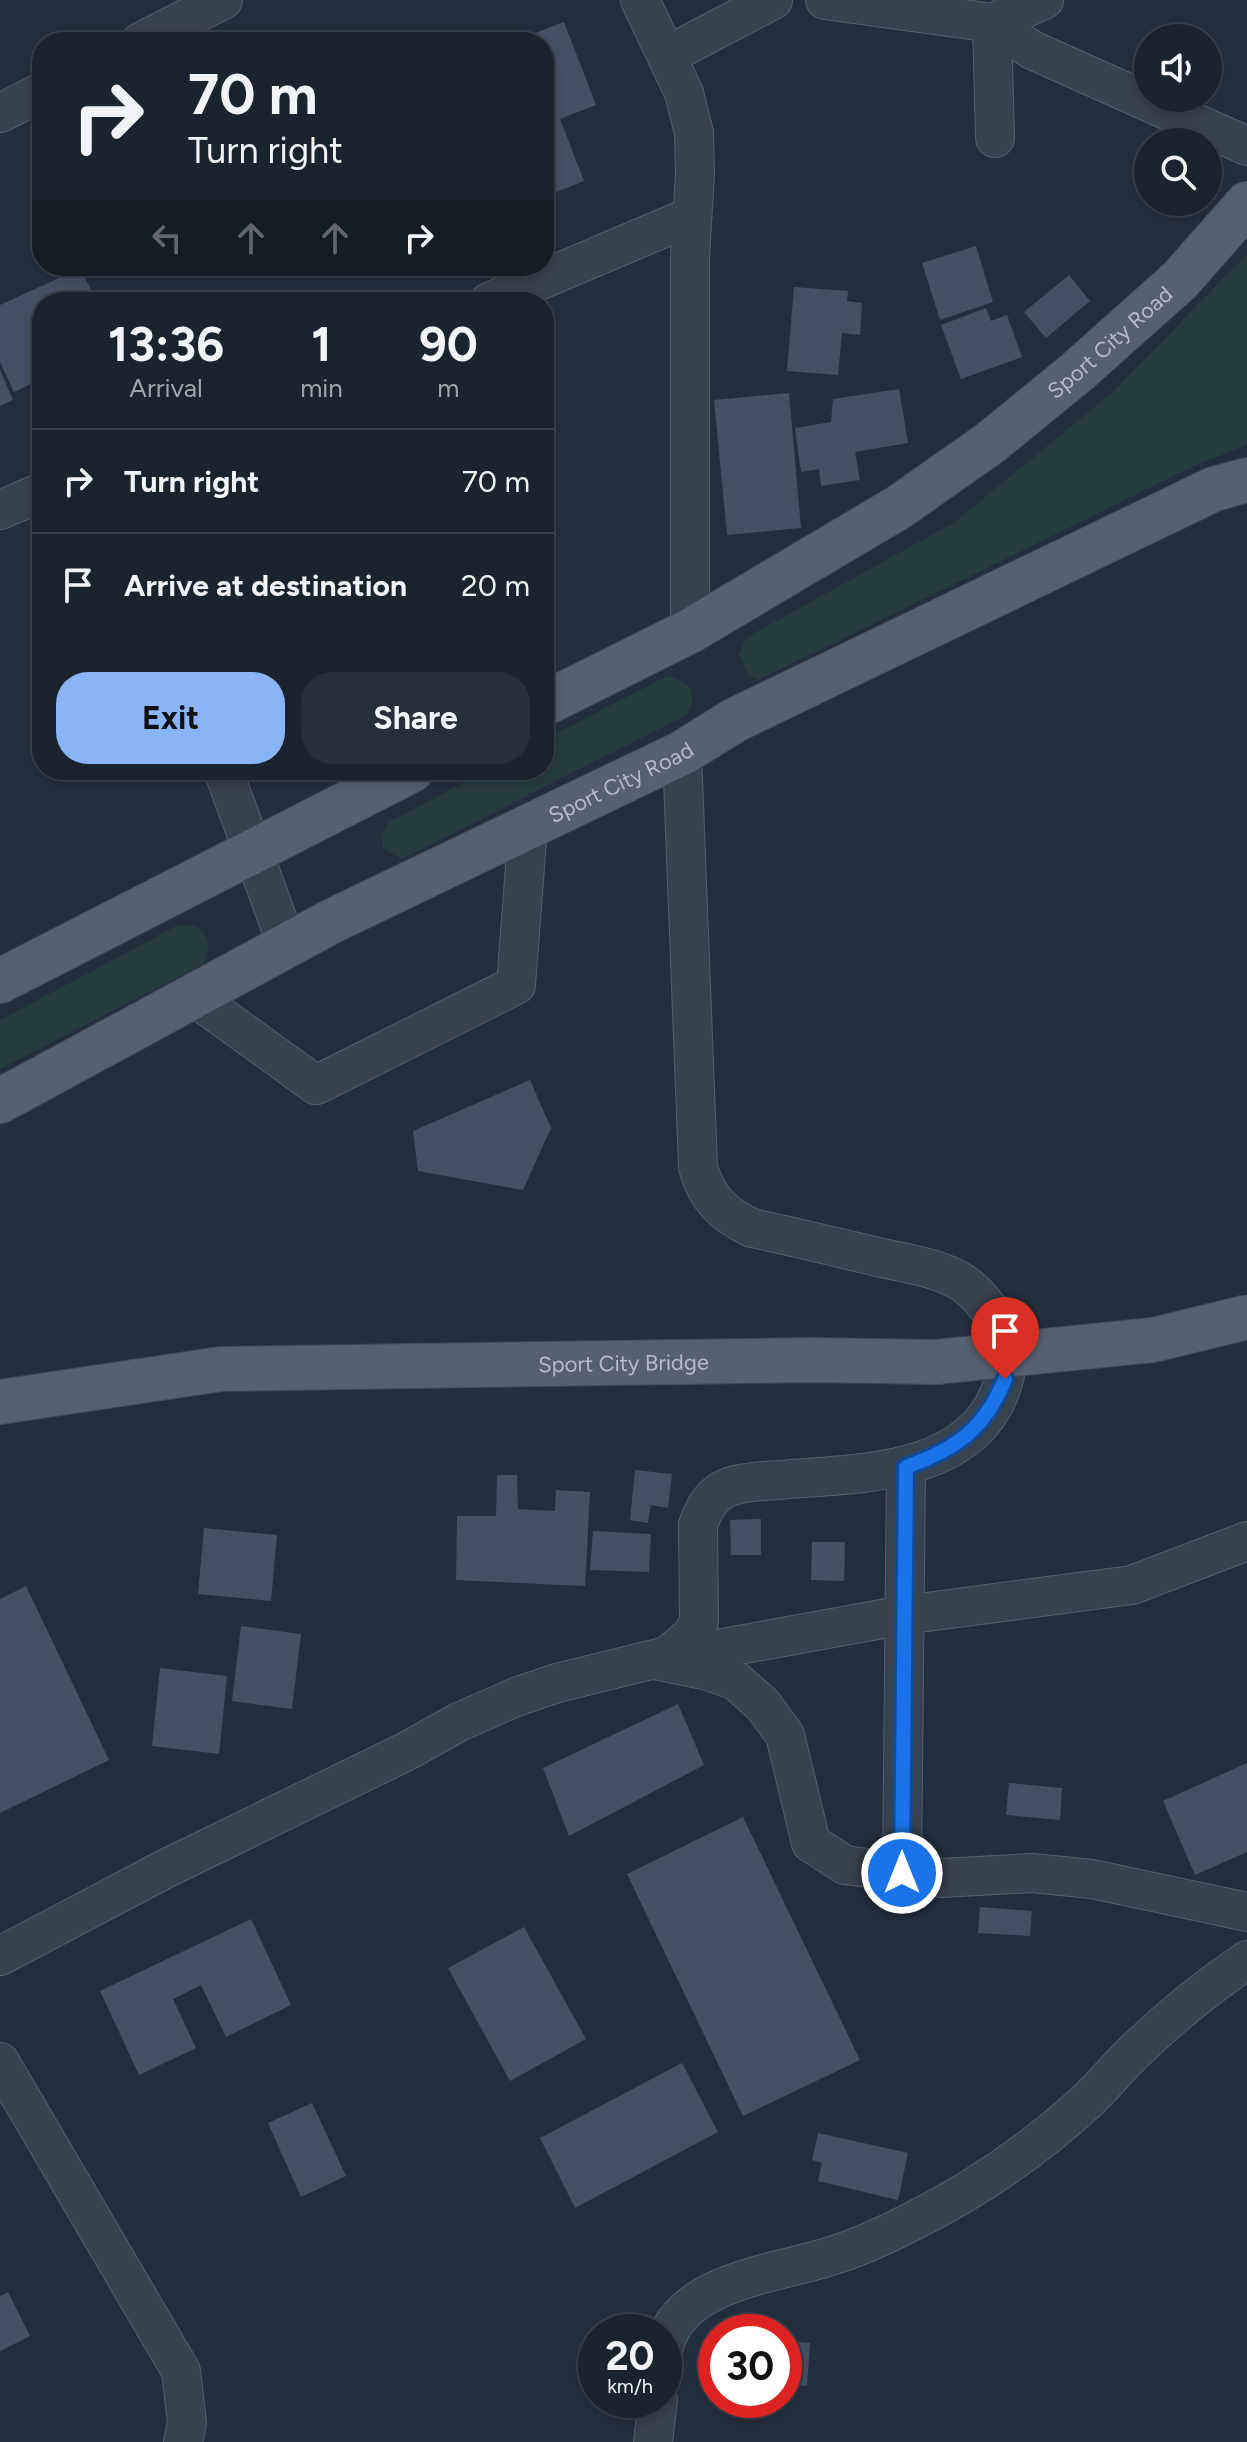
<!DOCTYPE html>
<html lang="en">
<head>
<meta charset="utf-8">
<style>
  :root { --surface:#1b232e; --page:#282f3a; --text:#f1f3f6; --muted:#a0a4aa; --line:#39404a; --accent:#8ab4f8 }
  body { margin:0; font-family:Figtree,sans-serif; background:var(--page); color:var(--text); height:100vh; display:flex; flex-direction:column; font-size:30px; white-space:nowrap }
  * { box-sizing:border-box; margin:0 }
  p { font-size:26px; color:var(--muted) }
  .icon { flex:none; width:44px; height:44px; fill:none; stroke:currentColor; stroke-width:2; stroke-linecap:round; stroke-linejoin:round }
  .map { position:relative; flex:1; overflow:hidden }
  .sheet { position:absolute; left:32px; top:292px; width:522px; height:488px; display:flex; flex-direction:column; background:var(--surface); border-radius:32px; box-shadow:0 4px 12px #0003,0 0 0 2px var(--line) }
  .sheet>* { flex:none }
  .top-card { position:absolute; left:32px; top:32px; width:522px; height:244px; border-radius:32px; box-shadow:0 4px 12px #0003,0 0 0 2px var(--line); background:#1b232e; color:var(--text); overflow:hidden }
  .fabs { position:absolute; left:1134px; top:24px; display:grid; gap:16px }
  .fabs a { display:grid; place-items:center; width:88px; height:88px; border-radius:50%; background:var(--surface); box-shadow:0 4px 12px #0003,0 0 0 2px var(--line); font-size:40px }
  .speed { position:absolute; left:578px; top:2314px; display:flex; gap:16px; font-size:40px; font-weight:700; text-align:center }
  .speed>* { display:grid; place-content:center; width:104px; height:104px; border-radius:50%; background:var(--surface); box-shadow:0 4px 12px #0003,0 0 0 2px var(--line); line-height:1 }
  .speed small { font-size:20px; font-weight:400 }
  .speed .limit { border:12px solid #d22; background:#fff; color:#111 }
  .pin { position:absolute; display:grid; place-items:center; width:68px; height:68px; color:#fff; margin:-82px -34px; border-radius:50% 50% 50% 0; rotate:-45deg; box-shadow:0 0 8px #0007 }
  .pin .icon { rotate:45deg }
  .me { position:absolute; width:88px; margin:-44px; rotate:0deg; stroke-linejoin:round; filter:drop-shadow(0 0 6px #0008) }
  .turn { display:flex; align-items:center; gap:28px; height:168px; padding:0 24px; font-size:36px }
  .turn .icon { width:104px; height:104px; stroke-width:2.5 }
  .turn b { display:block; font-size:56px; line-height:68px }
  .lanes { display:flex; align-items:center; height:76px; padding:0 24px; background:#0003; justify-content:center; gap:40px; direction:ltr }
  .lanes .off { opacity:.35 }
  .eta { display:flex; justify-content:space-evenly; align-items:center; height:136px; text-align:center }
  .eta b { font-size:48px; font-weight:700; line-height:56px }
  .button { display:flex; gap:16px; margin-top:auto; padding:16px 24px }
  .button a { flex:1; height:92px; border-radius:32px; background:var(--accent); color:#111; font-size:32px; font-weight:700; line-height:92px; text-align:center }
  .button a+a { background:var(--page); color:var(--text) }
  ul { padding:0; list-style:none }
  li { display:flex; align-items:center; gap:24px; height:104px; padding:0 24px; border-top:2px solid var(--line) }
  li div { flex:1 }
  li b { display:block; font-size:30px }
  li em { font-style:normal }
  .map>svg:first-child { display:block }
</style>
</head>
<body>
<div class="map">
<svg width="1247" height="2442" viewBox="0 0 1247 2442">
  <rect width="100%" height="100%" fill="#242f3e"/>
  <!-- green -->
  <path fill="#263c3f" d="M 1247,254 L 1247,445 L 1201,463 L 758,680 L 747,673 L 739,654 L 747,637 L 955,522 L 1114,391 Z
    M 667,676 C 691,681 698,693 687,715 L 404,858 L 392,854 L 383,847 L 382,835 L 389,822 L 488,770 L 544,770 L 544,740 Z
    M 188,925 C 210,928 212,947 203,964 L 0,1069 L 0,1020 L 177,926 Z"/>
  <!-- building -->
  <path fill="#455162" d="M 564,22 L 596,105 L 560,119 L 584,181 L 544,197 L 544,42 L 512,42 Z
    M 976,246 L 993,302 L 940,320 L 922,263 Z
    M 81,268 L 96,302 L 42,302 L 42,379 L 14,392 L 0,362 L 0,305 Z
    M 1069,275 L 1090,301 L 1046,338 L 1024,312 Z
    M 794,287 L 848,291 L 847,301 L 862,303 L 860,335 L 842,333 L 838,375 L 787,371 Z
    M 986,308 L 991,321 L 1007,315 L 1022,357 L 961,379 L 941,325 Z
    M 0,370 L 13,400 L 0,406 Z
    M 899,389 L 908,443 L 855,452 L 860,480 L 821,486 L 819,469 L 801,472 L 795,428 L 831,422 L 833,399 Z
    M 789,393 L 801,528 L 727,535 L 714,400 Z
    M 530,1080 L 551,1128 L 523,1190 L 418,1171 L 413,1131 Z
    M 635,1470 L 672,1474 L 668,1508 L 651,1505 L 648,1523 L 630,1520 Z
    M 497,1475 L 517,1475 L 518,1509 L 555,1511 L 556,1490 L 590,1492 L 585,1586 L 456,1580 L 457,1516 L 496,1516 Z
    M 761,1519 L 761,1555 L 731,1555 L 730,1520 Z
    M 204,1528 L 277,1535 L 271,1601 L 198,1594 Z
    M 593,1531 L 651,1534 L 649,1572 L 590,1570 Z
    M 812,1542 L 845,1542 L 844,1581 L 811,1580 Z
    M 26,1586 L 109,1760 L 0,1813 L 0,1599 Z
    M 241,1626 L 301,1634 L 292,1709 L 232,1701 Z
    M 160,1668 L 227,1676 L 219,1754 L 152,1746 Z
    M 678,1704 L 704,1765 L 569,1836 L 543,1768 Z
    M 1247,1763 L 1247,1852 L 1195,1875 L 1163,1801 Z
    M 1009,1783 L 1062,1788 L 1060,1820 L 1006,1815 Z
    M 743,1817 L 860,2060 L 743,2116 L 627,1874 Z
    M 980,1907 L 1032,1911 L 1030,1936 L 978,1933 Z
    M 251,1919 L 291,2005 L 226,2037 L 201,1985 L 173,1999 L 196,2048 L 139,2075 L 100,1991 Z
    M 524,1927 L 586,2039 L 510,2081 L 448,1968 Z
    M 682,2063 L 718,2132 L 575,2208 L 540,2138 Z
    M 312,2103 L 346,2176 L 301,2197 L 268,2123 Z
    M 818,2133 L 908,2153 L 898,2200 L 818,2181 L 822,2163 L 812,2160 Z
    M 8,2292 L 30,2336 L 0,2351 L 0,2296 Z
    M 784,2333 L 792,2333 L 791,2341 L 810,2343 L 807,2386 L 784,2385 Z"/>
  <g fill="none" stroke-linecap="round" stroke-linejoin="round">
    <!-- minor casing -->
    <g stroke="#565f6c" stroke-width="40">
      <path id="minor" d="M 640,0 L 684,93 L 694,133 L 695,174 L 690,257 L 690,631
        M 825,0 L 992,23 L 1032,50 L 1247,146
        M 140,42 L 223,0
        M 668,55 L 773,0
        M 0,113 L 42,92
        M 995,138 L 992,23 L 1044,0
        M 489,302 L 692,216
        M 0,510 L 42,492
        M 223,770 L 287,945
        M 193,996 L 316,1085 L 516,985 L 528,827
        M 673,1657 L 904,1615 L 1132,1585 L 1247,1541
        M 654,1660 L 708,1671 L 736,1681 L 763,1705 L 785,1735 L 811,1843 L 845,1865 L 942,1878 L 1032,1873 L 1092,1879 L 1247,1912
        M 902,1873 L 906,1467
        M 0,1956 L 165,1869 L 405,1752 L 459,1722 L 516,1697 L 557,1683 L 667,1656 L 691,1636 L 699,1622 L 698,1525 C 704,1508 712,1492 732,1486 C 747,1481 764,1481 780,1480 C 854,1473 965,1477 999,1394 C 1008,1372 1011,1351 1001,1330 C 993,1312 979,1294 963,1283 C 940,1268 909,1264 882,1258 C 839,1248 795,1237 752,1228 C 724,1215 706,1198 698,1167 L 682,753
        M 0,2062 L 181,2371 L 187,2423 L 183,2442
        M 664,2347 C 679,2281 776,2274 831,2256 C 857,2248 884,2236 909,2223 C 974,2191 1034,2150 1088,2100 C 1104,2085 1118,2067 1134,2052 C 1169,2018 1207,1987 1247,1960
        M 653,2442 L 658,2400"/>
    </g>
    <!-- major casing -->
    <g stroke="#414a57" stroke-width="46">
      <g id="major">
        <path id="s1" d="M 544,704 L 690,631 L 899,507 L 990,443 L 1077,372 L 1180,280 L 1247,204"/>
        <path d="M 0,981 L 412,770"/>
        <path id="s2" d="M 0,1101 L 332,921 L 682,753 L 735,720 L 1214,489 L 1247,480"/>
        <path id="s3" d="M 0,1402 L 221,1369 L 810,1360 L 936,1362"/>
      </g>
    </g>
    <!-- minor -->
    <use href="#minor" stroke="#38414e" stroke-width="38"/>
    <!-- major -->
    <use href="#major" stroke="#56606e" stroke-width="44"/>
    <!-- major-bridge casing -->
    <g stroke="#414a57" stroke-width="46" stroke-linecap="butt">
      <path id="major-bridge" d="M 936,1362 L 1153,1340 L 1247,1317"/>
    </g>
    <!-- major-bridge -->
    <use href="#major-bridge" stroke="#56606e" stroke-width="44"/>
  </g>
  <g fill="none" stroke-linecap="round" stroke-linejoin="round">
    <!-- route casing -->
    <g stroke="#114b97" stroke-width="20">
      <path id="route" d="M 902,1873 L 906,1467 C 956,1449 985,1429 1005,1379"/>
    </g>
    <!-- route -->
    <use href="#route" stroke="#1a73e8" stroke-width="14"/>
  </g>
  <g text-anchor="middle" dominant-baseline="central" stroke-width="6" stroke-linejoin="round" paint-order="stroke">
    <!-- street labels -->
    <g font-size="22" fill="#b4bcc9" stroke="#1d2633">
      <text stroke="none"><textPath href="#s1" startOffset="674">Sport City Road</textPath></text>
      <text stroke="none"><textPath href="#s2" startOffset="698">Sport City Road</textPath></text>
      <text stroke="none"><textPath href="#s3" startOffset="626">Sport City Bridge</textPath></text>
    </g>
  </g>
</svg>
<div class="fabs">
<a><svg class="icon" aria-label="sound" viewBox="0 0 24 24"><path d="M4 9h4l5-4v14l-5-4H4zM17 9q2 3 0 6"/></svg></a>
<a><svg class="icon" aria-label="search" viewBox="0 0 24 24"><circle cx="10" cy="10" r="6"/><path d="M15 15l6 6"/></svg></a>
</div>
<div class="speed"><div>20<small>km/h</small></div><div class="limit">30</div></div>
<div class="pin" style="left:1005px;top:1379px;background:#d93025"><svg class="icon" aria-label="arrive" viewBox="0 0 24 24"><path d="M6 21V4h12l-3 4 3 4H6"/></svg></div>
<svg class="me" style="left:902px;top:1873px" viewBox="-20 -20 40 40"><circle r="17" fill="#1a73e8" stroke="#fff" stroke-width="3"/><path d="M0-11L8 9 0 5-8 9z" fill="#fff"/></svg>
<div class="top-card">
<div class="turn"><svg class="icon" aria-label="right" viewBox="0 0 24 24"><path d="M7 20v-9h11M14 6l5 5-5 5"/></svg><div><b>70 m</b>Turn right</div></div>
<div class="lanes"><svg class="icon off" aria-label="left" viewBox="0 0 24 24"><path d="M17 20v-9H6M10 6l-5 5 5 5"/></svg><svg class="icon off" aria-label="ahead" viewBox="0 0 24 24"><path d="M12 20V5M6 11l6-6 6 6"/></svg><svg class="icon off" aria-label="ahead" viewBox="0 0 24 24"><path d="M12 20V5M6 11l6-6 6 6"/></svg><svg class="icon" aria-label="right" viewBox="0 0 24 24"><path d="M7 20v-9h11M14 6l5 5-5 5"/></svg></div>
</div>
<section class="sheet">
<div class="eta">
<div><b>13:36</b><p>Arrival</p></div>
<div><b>1</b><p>min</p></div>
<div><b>90</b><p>m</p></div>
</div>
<ul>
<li><svg class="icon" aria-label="right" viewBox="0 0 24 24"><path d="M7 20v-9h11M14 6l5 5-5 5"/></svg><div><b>Turn right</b></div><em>70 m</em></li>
<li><svg class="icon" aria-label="arrive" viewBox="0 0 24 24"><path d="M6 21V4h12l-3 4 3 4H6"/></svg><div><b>Arrive at destination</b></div><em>20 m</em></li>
</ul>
<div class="button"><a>Exit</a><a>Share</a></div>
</section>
</div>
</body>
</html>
